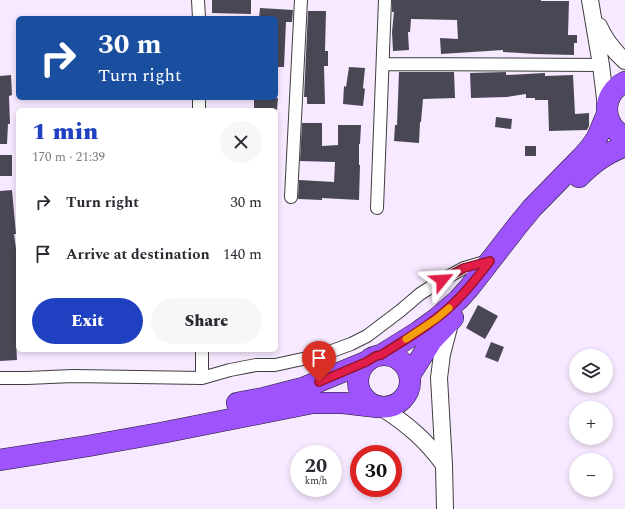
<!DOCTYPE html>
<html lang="en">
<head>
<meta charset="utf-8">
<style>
  :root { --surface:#fff; --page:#f7f7f7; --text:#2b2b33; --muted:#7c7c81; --accent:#1f40c0 }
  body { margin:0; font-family:Spectral,serif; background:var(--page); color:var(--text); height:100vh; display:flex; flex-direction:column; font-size:15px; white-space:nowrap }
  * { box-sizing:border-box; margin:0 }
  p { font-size:13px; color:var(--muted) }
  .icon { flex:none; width:22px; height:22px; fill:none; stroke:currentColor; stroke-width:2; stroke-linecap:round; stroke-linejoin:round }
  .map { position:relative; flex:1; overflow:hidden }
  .panel { position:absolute; left:16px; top:108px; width:262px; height:244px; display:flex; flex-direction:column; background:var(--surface); border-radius:6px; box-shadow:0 2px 6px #0003 }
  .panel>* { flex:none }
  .guide { position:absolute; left:16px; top:16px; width:262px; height:84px; border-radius:6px; box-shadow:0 2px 6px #0003; background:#1a4fa0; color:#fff; overflow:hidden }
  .controls { position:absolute; left:569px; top:349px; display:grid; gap:8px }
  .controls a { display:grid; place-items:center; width:44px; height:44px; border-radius:50%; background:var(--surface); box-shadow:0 2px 6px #0003; font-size:20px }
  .speed { position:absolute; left:290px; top:445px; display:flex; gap:8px; font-size:20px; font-weight:700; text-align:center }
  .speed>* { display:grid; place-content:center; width:52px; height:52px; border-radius:50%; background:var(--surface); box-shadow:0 2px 6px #0003; line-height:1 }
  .speed small { font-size:10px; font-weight:400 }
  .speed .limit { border:6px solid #d22; background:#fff; color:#111 }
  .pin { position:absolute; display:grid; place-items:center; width:34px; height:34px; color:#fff; margin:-41px -17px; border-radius:50% 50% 50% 0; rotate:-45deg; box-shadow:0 0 4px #0007 }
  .pin .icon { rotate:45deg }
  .me { position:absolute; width:44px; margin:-22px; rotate:63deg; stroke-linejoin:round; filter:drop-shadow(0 0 3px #0008) }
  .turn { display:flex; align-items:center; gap:14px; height:84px; padding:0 16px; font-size:18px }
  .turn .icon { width:52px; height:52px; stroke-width:2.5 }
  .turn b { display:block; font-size:28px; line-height:34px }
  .round { display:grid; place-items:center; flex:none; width:42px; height:42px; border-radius:21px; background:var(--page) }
  .headline { display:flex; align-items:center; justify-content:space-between; height:68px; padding:0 16px }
  h1 { font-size:24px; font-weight:800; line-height:30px; color:var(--accent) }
  .primary-button { display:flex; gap:8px; margin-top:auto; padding:8px 16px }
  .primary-button a { flex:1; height:46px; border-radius:24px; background:var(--accent); color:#fff; font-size:16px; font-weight:800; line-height:46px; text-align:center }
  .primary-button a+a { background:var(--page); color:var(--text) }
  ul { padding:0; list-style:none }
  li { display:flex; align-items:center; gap:12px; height:52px; padding:0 16px }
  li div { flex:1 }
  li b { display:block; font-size:15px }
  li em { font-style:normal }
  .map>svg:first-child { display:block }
</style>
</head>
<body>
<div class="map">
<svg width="625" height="509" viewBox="0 0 625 509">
  <rect width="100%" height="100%" fill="#f7e9ff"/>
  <!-- building -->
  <path fill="#4a4754" d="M 212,0 L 251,0 L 251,14 L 212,13 Z
    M 392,0 L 541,0 L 541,1 L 569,1 L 568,35 L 577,35 L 577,43 L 574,43 L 574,55 L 536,54 L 503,52 L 503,50 L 441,54 L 440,38 L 458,39 L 457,20 L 411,19 L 410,32 L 408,32 L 409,50 L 393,51 L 392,32 L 394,12 L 392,12 Z
    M 260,8 L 293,10 L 292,22 L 286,22 L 284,67 L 276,67 L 276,18 L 259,18 Z
    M 308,11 L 326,11 L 325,51 L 328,51 L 328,66 L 324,66 L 325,104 L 307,104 L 307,97 L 304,97 Z
    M 349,67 L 365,68 L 363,88 L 365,89 L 363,106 L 343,104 L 344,86 L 346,87 Z
    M 399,72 L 454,72 L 455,98 L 423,99 L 421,122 L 420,122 L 419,143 L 394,141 L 395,125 L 397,125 Z
    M 506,72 L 506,75 L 545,73 L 545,76 L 573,75 L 575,114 L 589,113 L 589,126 L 587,130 L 549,131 L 548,100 L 535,100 L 535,98 L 526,98 L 526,94 L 507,97 L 471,98 L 470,73 Z
    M 11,75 L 12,95 L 9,96 L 10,124 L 8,124 L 7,144 L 0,144 L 0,76 Z
    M 254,98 L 278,98 L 277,110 L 254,110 Z
    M 496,117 L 512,119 L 511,129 L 495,127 Z
    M 302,123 L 322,123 L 322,146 L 338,145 L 338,125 L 361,125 L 360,144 L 359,144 L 359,165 L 360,165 L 359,200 L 322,198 L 322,200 L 298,199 L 299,180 L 334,182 L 335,162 L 300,161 Z
    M 525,146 L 536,146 L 536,156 L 525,156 Z
    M 0,155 L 12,155 L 12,176 L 0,176 Z
    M 12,190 L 16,234 L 14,234 L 18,263 L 18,283 L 17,284 L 18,295 L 18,340 L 16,341 L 17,360 L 0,361 L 0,191 Z
    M 478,305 L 498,316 L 485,339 L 466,328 Z
    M 491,342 L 504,347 L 498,362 L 485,357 Z"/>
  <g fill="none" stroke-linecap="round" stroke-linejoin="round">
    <!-- minor casing -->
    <g stroke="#3e3e3e" stroke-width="14">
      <path id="minor" d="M 198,0 L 199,18
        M 383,64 L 601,65
        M 199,98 L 199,110
        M 291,197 L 301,0
        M 377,208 L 385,0
        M 202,350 L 202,378
        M 0,378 L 27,378 L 73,376 L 202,378 L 230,370 L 256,365 L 275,365 L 321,355 L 351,344 L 367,336 L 400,311 L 420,294 L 442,280 L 464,268 L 488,261"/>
    </g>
    <!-- tertiary casing -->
    <g stroke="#3e3e3e" stroke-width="18">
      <path id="tertiary" d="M 590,0 L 601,65 L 606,107
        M 599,26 C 605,40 614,51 625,61
        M 382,408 C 407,424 426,440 444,465
        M 445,509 L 444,465 L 439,378 L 442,354 L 451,320"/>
    </g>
    <!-- trunk casing -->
    <g stroke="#1c1c1c" stroke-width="22">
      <path id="trunk" d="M 625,82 C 601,94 601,124 625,137
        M 579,177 C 594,162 605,154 625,146
        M358 381a26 26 0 1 1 52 0a26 26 0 1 1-52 0Z
        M 381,355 L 418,332 L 436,319 L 458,300 L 469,288 L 518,225 L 532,208 L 581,158 L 590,148 L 597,138 L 607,114
        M 410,375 L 432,340 L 453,318
        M 237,403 L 264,398 L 303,388 L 366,362
        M 0,460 L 88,446 L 161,433 L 312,403 L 343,403 L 378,407"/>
    </g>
    <!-- minor -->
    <use href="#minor" stroke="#fff" stroke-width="12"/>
    <!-- tertiary -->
    <use href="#tertiary" stroke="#fff" stroke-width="16"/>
    <!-- trunk -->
    <use href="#trunk" stroke="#9e53fc" stroke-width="21"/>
  </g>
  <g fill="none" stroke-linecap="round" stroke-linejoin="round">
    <!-- route casing -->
    <g stroke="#92132f" stroke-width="10">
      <path id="route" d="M 319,382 L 366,362 L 376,356 L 381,355 C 408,338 436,322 458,299 C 470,287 480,274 490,261 L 464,268 L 442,280"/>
    </g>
    <!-- route -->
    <use href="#route" stroke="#e11d48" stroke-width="7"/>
    <!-- slow -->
    <path stroke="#f59e0b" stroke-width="7" d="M 406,339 L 436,319 L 449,308"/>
  </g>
</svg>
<div class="controls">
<a><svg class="icon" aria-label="layers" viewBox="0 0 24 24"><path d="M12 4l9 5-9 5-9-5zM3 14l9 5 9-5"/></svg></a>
<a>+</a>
<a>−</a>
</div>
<div class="speed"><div>20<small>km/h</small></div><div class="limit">30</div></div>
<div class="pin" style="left:319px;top:382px;background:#d93025"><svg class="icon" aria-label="arrive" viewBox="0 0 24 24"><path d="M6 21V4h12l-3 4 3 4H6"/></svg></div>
<svg class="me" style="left:442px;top:280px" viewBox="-20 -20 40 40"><path d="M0-17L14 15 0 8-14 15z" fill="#e11d48" stroke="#fff" stroke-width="4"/></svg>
<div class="guide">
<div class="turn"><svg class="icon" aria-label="right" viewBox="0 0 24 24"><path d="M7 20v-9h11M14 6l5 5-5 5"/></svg><div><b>30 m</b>Turn right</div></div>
</div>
<section class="panel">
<div class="headline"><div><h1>1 min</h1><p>170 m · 21:39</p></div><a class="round"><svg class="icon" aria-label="close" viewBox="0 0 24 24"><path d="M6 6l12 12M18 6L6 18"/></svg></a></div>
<ul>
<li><svg class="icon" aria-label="right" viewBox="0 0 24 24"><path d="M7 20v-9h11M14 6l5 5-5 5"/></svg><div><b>Turn right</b></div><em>30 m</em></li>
<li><svg class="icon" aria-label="arrive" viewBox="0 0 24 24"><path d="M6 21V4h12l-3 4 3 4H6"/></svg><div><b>Arrive at destination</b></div><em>140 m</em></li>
</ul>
<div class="primary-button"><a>Exit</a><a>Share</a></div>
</section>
</div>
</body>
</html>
